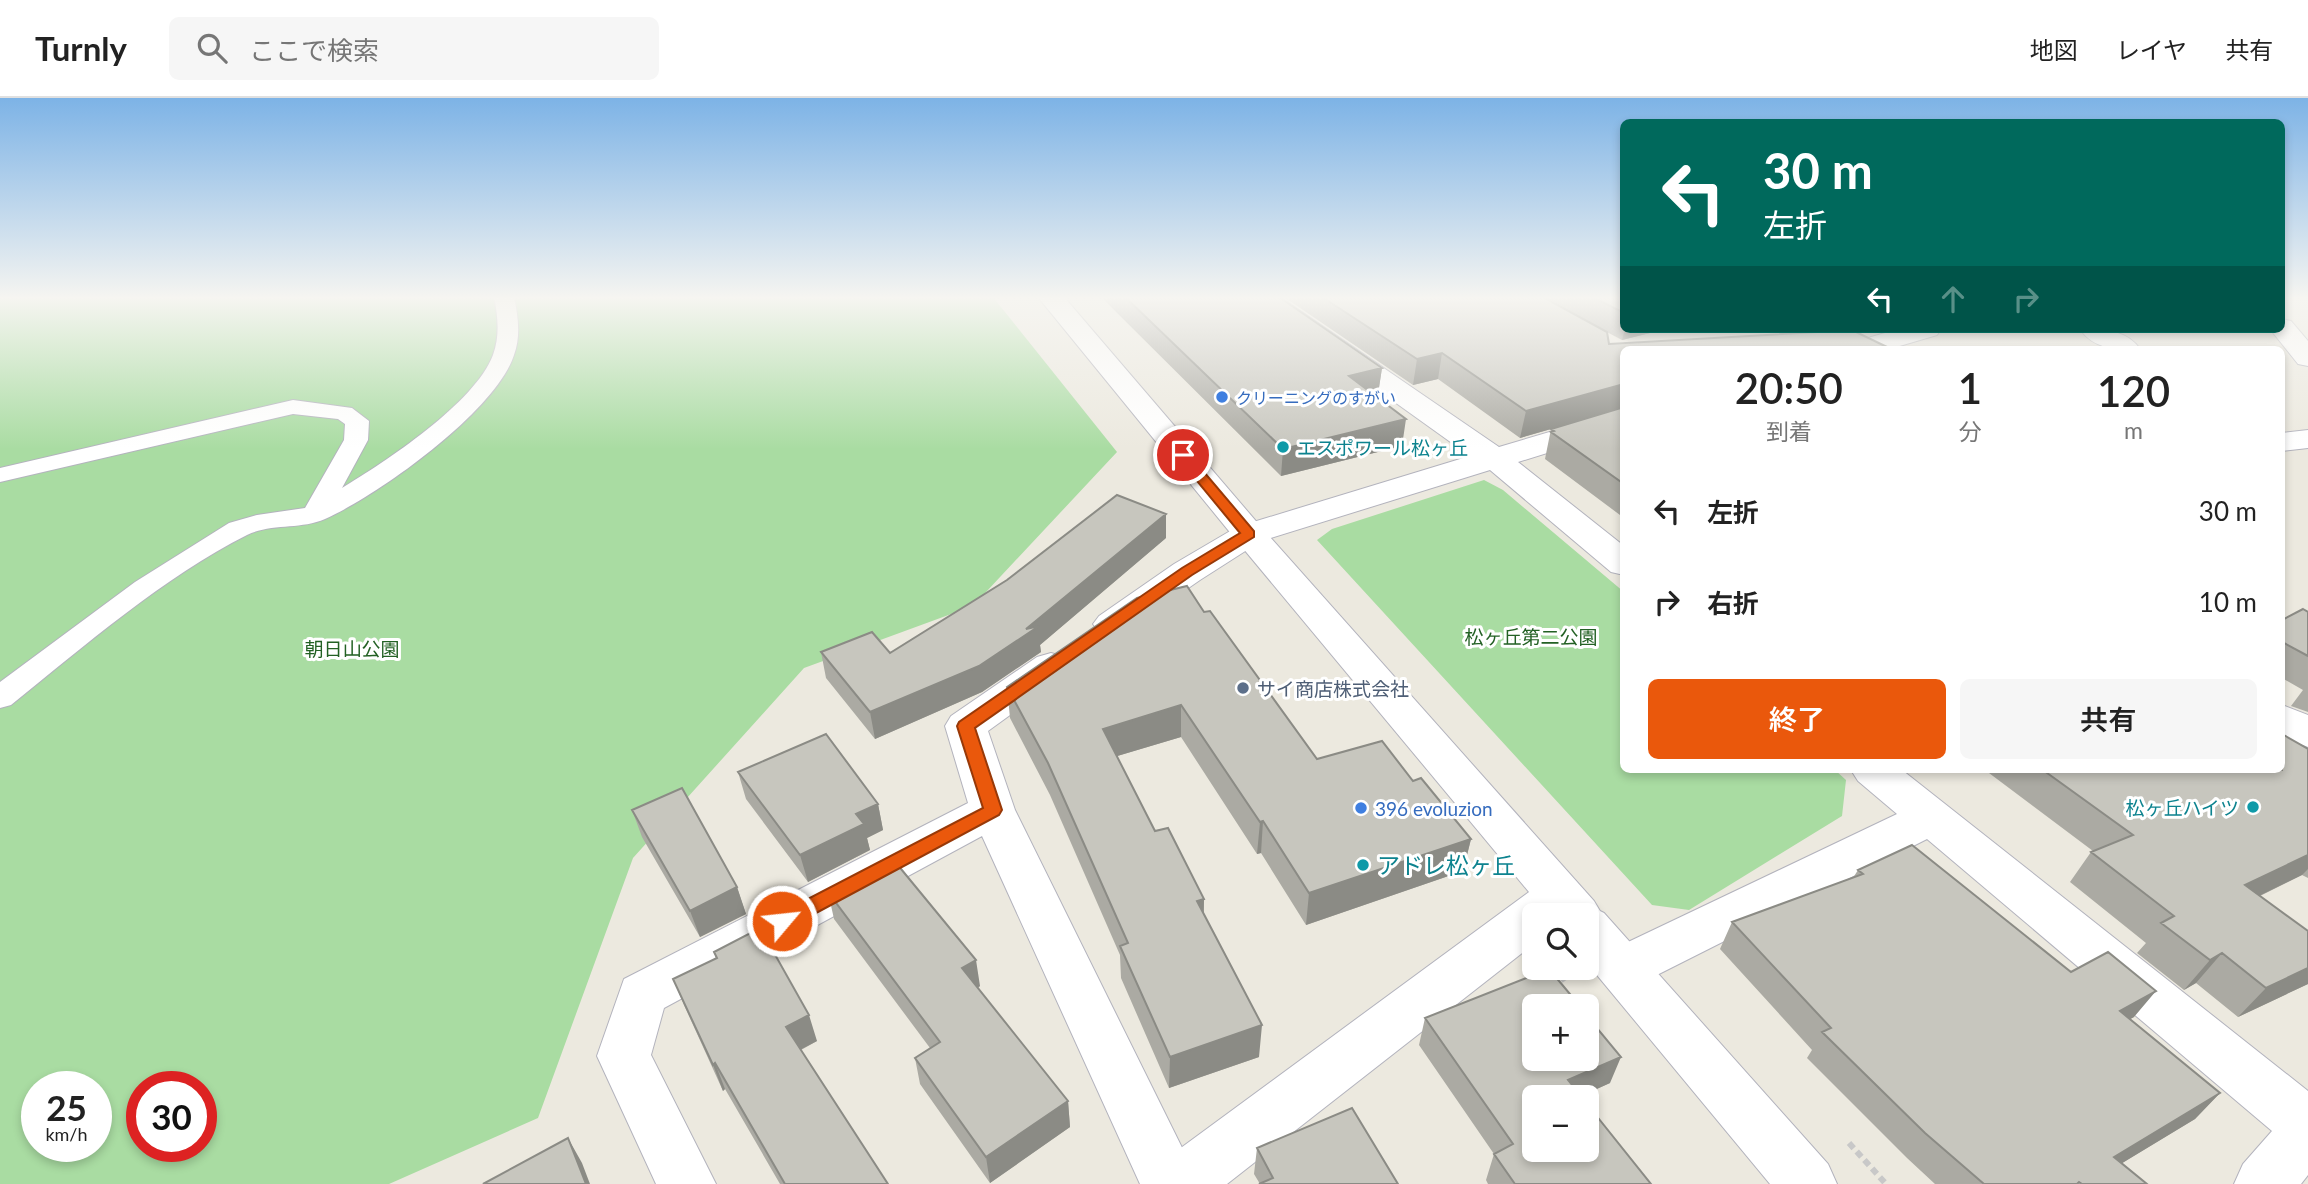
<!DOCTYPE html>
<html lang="ja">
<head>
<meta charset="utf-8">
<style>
  :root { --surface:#fff; --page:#f6f6f6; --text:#222; --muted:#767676; --line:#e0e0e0; --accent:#ea580c }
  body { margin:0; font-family:Lato,"Noto Sans JP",sans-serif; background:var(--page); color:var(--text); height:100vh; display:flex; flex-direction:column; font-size:26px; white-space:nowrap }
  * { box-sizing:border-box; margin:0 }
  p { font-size:23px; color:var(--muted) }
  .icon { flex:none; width:38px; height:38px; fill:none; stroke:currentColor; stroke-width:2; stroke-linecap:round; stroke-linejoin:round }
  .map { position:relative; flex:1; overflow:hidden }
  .side { position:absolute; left:1620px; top:248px; width:665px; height:427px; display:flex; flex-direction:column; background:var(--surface); border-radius:10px; box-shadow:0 4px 10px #0003 }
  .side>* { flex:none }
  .top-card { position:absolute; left:1620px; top:21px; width:665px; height:214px; border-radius:10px; box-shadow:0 4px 10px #0003; background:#00695c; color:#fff; overflow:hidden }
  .buttons { position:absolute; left:1522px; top:805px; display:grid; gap:14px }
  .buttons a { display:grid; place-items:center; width:77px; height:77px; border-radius:10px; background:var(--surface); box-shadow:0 4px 10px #0003; font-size:35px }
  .speed { position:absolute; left:21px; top:973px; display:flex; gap:14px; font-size:35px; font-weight:700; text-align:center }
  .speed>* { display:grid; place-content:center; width:91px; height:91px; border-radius:50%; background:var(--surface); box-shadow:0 4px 10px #0003; line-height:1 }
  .speed small { font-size:18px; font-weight:400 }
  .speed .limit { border:10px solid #d22; background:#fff; color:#111 }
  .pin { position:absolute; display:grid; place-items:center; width:60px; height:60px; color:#fff; margin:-30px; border:4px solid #fff; border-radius:50%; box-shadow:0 2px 7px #0007 }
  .me { position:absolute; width:77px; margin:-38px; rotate:62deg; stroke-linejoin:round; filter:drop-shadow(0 0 5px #0008) }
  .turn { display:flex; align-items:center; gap:24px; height:147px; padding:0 28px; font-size:32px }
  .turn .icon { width:91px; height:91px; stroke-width:2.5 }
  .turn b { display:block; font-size:49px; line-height:60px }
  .lanes { display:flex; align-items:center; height:66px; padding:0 28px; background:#0003; justify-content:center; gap:35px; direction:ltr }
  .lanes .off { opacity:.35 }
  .eta { display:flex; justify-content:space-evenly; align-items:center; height:119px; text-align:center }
  .eta b { font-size:42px; font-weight:600; line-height:49px }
  .cta { display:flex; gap:14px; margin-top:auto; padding:14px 28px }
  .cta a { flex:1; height:80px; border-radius:10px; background:var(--accent); color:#fff; font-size:28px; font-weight:600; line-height:80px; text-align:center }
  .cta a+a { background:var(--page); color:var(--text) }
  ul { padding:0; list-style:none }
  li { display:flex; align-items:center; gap:21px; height:91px; padding:0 28px }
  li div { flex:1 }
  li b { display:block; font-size:26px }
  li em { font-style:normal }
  header { display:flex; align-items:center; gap:42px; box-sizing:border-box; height:98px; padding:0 35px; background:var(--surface); border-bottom:2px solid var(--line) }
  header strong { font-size:33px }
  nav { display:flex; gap:38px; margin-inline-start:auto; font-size:24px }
  .search { width:490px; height:63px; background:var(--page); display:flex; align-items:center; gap:18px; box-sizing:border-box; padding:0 24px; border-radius:10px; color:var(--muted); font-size:26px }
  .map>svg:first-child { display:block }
</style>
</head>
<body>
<header>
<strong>Turnly</strong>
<div class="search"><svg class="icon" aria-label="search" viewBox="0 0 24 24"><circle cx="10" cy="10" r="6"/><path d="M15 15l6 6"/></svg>ここで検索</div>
<nav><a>地図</a><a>レイヤ</a><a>共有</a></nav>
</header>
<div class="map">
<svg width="2308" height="1086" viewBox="0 0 2308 1086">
  <rect width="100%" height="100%" fill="#ece9df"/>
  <!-- green -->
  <path fill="#a9dca2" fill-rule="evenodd" d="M 0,199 L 993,199 L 1117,354 L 973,508 L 804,570 L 633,760 L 538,1020 L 389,1086 L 0,1086 ZM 37,989 L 96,989 L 96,1048 L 37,1048 ZM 142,989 L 201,989 L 201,1048 L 142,1048 Z
    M 1484,382 L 1503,392 L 1624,494 L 1624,672 L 1835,672 L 1846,682 L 1842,718 L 1689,812 L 1652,807 L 1317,442 L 1332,431 Z"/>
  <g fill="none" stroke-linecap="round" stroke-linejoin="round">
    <!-- service casing -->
    <g stroke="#b3b3bd" stroke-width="2">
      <path id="service" d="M 494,199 L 514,199 C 518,218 521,238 514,257 C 496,313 379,397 325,421 C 300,432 271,425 247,437 C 165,478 83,549 11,607 L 0,610 L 0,584 L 135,484 L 229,425 L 257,417 L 305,410 L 344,342 L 345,326 L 338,321 L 293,316 L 0,384 L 0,370 L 293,302 L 352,310 L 369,323 L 368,342 L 342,390 C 385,364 475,305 493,257 C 500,238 498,218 494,199 Z"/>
    </g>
    <!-- minor casing -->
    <g stroke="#b3b3bd" stroke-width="2">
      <path id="minor" d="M 1251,199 L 1280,199 L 1499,349 L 1624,312 L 1624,331 L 1518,364 L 1624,448 L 1624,477 L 1611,474 L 1490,372 L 1261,443 L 1200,482 L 1125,534 L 1112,538 L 1099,534 L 1093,526 L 1099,518 L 1174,466 L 1237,429 L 1470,358 L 1255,204 Z
        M 2282,221 L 2291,223 L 2308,243 L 2308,268 L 2298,266 L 2270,231 L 2282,231 Z
        M 1899,231 L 1941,231 L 1937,237 L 1886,252 L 1843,252 L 1847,246 Z
        M 2080,231 C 2103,231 2126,231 2141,252 C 2118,252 2094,252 2080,231 Z
        M 2308,332 L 2308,350 L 2282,353 L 2282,335 Z
        M 1051,555 L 1065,559 L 1071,568 L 1065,577 L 988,633 L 1015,712 L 1200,1086 L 1140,1086 L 982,738 L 664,910 L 651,957 L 716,1086 L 656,1086 L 597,958 L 624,881 L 968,705 L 945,628 L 951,618 L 1037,559 Z
        M 2282,607 L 2308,617 L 2308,649 L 2282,639 Z
        M 1851,672 L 1902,672 L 2308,993 L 2308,1077 L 2301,1086 L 2234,1086 L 2243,1066 L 2272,1033 L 1927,741 L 1641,885 L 1623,891 L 1605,885 L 1598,870 L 1605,855 L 1897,716 L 1858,683 Z"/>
    </g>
    <!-- tertiary casing -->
    <g stroke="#b3b3bd" stroke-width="2">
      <path id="tertiary" d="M 1038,199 L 1064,199 L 1261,429 L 1594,803 L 1600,813 L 1604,815 L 1828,1066 L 1837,1086 L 1770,1086 L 1587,865 L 1587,817 L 1535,817 L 1535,845 L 1227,1086 L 1150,1086 L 1159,1066 L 1529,794 L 1237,443 Z"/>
    </g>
    <!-- path -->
    <path stroke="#c8c8c8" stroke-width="6" stroke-dasharray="7 4.5" stroke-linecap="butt" d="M 1555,870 L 1565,883
      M 1849,1045 L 1886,1086"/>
    <!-- service -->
    <use href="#service" fill="#fff" fill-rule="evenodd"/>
    <!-- minor -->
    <use href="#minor" fill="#fff" fill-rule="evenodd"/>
    <!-- tertiary -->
    <use href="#tertiary" fill="#fff" fill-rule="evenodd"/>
  </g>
  <!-- wall -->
  <path fill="#abaaa3" d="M 1101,199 L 1279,199 L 1382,270 L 1378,296 L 1374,297 L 1402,348 L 1281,378 Z
    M 1284,199 L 1624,199 L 1624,231 L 1666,231 L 1622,242 L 1603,232 L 1609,246 L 1624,252 L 1624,420 L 1545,361 L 1551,331 L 1558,329 L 1520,340 L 1438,281 L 1413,287 Z
    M 1166,440 L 1040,547 L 1041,554 L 982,594 L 875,641 L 826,580 L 821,554 L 890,555 Z
    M 1204,514 L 1317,661 L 1413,683 L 1471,741 L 1463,773 L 1306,827 L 1261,755 L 1257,756 L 1181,639 L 1117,658 L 1155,733 L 1204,801 L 1204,816 L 1259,959 L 1169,990 L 1121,880 L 1120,857 L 1050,697 L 1010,620 L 1007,589 Z
    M 2308,514 L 2308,614 L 2291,608 L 2303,592 L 2282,580 L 2282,522 Z
    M 2308,651 L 2308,780 L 2302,777 L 2260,798 L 2308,833 L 2308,886 L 2238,919 L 2196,885 L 2184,892 L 2137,855 L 2146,845 L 2070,784 L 2091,754 L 2093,753 L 1985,672 L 2282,672 Z
    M 738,674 L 878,706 L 883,732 L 867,740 L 870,752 L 808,784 L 746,701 Z
    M 632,712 L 737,789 L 746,816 L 700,839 L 642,739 Z
    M 1858,772 L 2071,874 L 2134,919 L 2130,921 L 2220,995 L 2195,1021 L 2122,1065 L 2147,1086 L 1935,1086 L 1907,1060 L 1807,960 L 1812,952 L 1720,851 L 1732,824 L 1853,780 Z
    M 828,794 L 980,888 L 978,890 L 1068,1003 L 1070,1029 L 990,1085 L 920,986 L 915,960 L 930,950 L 834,821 Z
    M 714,854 L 817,943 L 801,952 L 888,1086 L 780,1086 L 725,991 L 723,993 L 684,907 L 673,881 L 716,860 Z
    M 1425,920 L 1610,985 L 1581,998 L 1651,1086 L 1488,1086 L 1486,1082 L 1494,1056 L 1419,947 Z
    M 1257,1050 L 1398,1086 L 1260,1086 L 1254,1076 Z"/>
  <!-- shaded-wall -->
  <path fill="#8b8b85" d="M 1625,231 L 1666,231 L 1622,242 Z
    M 1442,255 L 1438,281 L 1413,287 L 1417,261 Z
    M 1382,270 L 1378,296 L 1346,304 L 1349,278 Z
    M 1624,286 L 1624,310 L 1520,340 L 1526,313 Z
    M 1406,321 L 1402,348 L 1281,378 L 1283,351 Z
    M 1166,416 L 1166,440 L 1040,547 L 1041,554 L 982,594 L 875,641 L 870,614 L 1026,531 Z
    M 1181,607 L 1181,639 L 1104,662 L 1103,631 Z
    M 878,706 L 883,732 L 867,740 L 870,752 L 808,784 L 800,757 L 856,716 Z
    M 1263,723 L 1261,755 L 1257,756 L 1260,724 Z
    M 1471,741 L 1463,773 L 1306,827 L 1309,795 Z
    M 2308,757 L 2308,771 L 2302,777 L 2220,817 L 2245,787 Z
    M 737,789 L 746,816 L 700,839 L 690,813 Z
    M 1204,801 L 1203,833 L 1197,803 Z
    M 2222,855 L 2196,885 L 2184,892 L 2210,862 Z
    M 976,862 L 980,888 L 966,897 L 962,870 Z
    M 2308,870 L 2308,886 L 2238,919 L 2266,890 Z
    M 2156,893 L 2134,919 L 2098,939 L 2120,913 Z
    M 809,917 L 817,943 L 794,955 L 786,929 Z
    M 1262,927 L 1259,959 L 1169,990 L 1170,959 Z
    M 1621,959 L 1610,985 L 1579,999 L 1568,982 Z
    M 715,965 L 725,991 L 723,993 L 713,967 Z
    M 2220,995 L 2195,1021 L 2091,1084 L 2114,1059 Z
    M 1068,1003 L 1070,1029 L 990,1085 L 986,1059 Z
    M 568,1040 L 582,1065 L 590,1086 L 586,1086 Z"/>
  <!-- building -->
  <path fill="#c7c6be" stroke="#8b8b85" stroke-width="2" d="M 1125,199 L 1279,199 L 1382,270 L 1349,278 L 1406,321 L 1283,351 Z
    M 1322,199 L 1543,199 L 1607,234 L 1609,246 L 1852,232 L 1887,249 L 1887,252 L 1624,252 L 1624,286 L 1526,313 L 1442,255 L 1417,261 Z
    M 1592,199 L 1624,199 L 1624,215 Z
    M 1624,309 L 1624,386 L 1551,334 L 1554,333 L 1551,331 Z
    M 1117,397 L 1166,416 L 1026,531 L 1039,528 L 979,568 L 870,614 L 821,554 L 872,534 L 890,555 L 1007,482 Z
    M 1187,488 L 1204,514 L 1210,513 L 1317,661 L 1382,643 L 1413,683 L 1421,680 L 1471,741 L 1309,795 L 1263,723 L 1260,724 L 1181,607 L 1103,631 L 1155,733 L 1168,730 L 1204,801 L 1197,803 L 1262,927 L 1170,959 L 1120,848 L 1128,845 L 1048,665 L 1007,589 L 1137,500 Z
    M 2303,511 L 2308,514 L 2308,558 L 2282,544 L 2282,522 Z
    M 826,636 L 878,706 L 856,716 L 864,726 L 800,757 L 738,674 Z
    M 2282,636 L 2308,651 L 2308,757 L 2245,787 L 2308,833 L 2308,870 L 2266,890 L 2222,855 L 2210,862 L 2161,825 L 2174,818 L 2091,754 L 2133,737 L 2043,672 L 2282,672 Z
    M 682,690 L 737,789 L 690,813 L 632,712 Z
    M 1912,747 L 2071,874 L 2108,854 L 2156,893 L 2120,913 L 2220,995 L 2114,1059 L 2147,1086 L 2082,1086 L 2079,1084 L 2077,1086 L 1984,1086 L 1925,1035 L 1822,934 L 1831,930 L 1732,824 L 1863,776 L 1858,772 Z
    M 892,760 L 976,862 L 962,870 L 1068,1003 L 986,1059 L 915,960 L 940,944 L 828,794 Z
    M 760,830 L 809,917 L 786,929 L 888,1086 L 785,1086 L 715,965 L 713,967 L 673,881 L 717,860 L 714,854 Z
    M 1549,871 L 1580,908 L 1535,908 L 1535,961 L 1587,961 L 1587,918 L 1621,959 L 1568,982 L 1582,999 L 1535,999 L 1535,1052 L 1587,1052 L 1587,1006 L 1651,1086 L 1515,1086 L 1494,1056 L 1513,1046 L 1425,920 Z
    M 1352,1010 L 1398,1086 L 1259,1086 L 1273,1080 L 1257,1050 Z
    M 568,1040 L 586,1086 L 483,1086 Z"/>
  <!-- sky -->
  <linearGradient id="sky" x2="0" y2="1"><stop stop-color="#7db3e6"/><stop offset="0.57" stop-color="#f6f5f1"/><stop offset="1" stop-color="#f6f5f1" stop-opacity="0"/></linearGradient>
  <rect width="2308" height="351" fill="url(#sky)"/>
  <!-- route -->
  <path fill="#ea580c" stroke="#983908" stroke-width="2" d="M 1183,353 L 1187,354 L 1254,433 L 1254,439 L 1192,477 L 975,630 L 1002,712 L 999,717 L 790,829 L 782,832 L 775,829 L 772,823 L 775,818 L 983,710 L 957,628 L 959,624 L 1182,470 L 1240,435 L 1178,360 L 1178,354 Z"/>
  <!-- markers -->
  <g fill="#3f7fe0" stroke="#fff" stroke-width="2.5">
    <circle cx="1222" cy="299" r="7"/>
    <circle cx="1361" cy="710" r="7"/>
  </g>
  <g fill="#0f9aa8" stroke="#fff" stroke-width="2.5">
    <circle cx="1283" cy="349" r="7"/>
    <circle cx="2253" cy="709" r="7"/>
    <circle cx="1363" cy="767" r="7"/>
  </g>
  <circle fill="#5c6f8a" stroke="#fff" stroke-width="2.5" cx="1243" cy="590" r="7"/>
  <g text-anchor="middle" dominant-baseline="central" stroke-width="6" stroke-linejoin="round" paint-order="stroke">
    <!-- far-shop labels -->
    <g font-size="16" fill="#366cbe" stroke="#fff" text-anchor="start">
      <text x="1236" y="299">クリーニングのすがい</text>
    </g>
    <!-- culture labels -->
    <g font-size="19" fill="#0d838f" stroke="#fff" text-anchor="start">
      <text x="1297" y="349">エスポワール松ヶ丘</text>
      <text x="2239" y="709" text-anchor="end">松ヶ丘ハイツ</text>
    </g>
    <!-- park labels -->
    <g font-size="19" fill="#236124" stroke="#fff">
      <text x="1531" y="538">松ヶ丘第二公園</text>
      <text x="352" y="550">朝日山公園</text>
    </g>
    <!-- service labels -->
    <g font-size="19" fill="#4e5e75" stroke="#fff" text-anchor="start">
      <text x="1257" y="590">サイ商店株式会社</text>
    </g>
    <!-- shop labels -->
    <g font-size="19" fill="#366cbe" stroke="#fff" text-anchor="start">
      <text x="1375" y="710">396 evoluzion</text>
    </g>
    <!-- near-culture labels -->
    <g font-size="23" fill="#0d838f" stroke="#fff" text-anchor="start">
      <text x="1377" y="767">アドレ松ヶ丘</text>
    </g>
  </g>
</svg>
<div class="buttons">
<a><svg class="icon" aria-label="search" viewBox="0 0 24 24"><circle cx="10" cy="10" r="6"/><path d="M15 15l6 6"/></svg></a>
<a>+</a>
<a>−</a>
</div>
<div class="speed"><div>25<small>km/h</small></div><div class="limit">30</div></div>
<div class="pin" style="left:1183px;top:357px;background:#d93025"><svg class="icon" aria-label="arrive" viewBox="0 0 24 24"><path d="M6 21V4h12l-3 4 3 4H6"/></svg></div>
<svg class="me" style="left:782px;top:823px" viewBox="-20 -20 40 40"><circle r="17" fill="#ea580c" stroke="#fff" stroke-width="3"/><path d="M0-11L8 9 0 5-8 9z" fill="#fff"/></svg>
<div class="top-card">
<div class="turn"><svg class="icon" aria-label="left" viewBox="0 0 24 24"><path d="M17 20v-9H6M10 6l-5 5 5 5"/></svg><div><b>30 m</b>左折</div></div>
<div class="lanes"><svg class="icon" aria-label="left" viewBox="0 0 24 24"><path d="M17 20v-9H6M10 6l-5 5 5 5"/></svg><svg class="icon off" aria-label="ahead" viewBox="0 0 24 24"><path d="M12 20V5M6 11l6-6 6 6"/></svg><svg class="icon off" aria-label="right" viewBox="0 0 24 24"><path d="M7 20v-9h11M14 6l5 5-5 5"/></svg></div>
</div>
<section class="side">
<div class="eta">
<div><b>20:50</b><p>到着</p></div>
<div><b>1</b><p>分</p></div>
<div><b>120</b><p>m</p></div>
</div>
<ul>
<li><svg class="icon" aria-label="left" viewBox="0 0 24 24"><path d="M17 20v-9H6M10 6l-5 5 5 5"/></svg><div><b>左折</b></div><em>30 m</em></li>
<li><svg class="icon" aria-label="right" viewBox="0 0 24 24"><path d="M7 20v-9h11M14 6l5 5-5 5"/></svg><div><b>右折</b></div><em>10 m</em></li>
</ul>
<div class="cta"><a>終了</a><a>共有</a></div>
</section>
</div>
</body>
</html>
